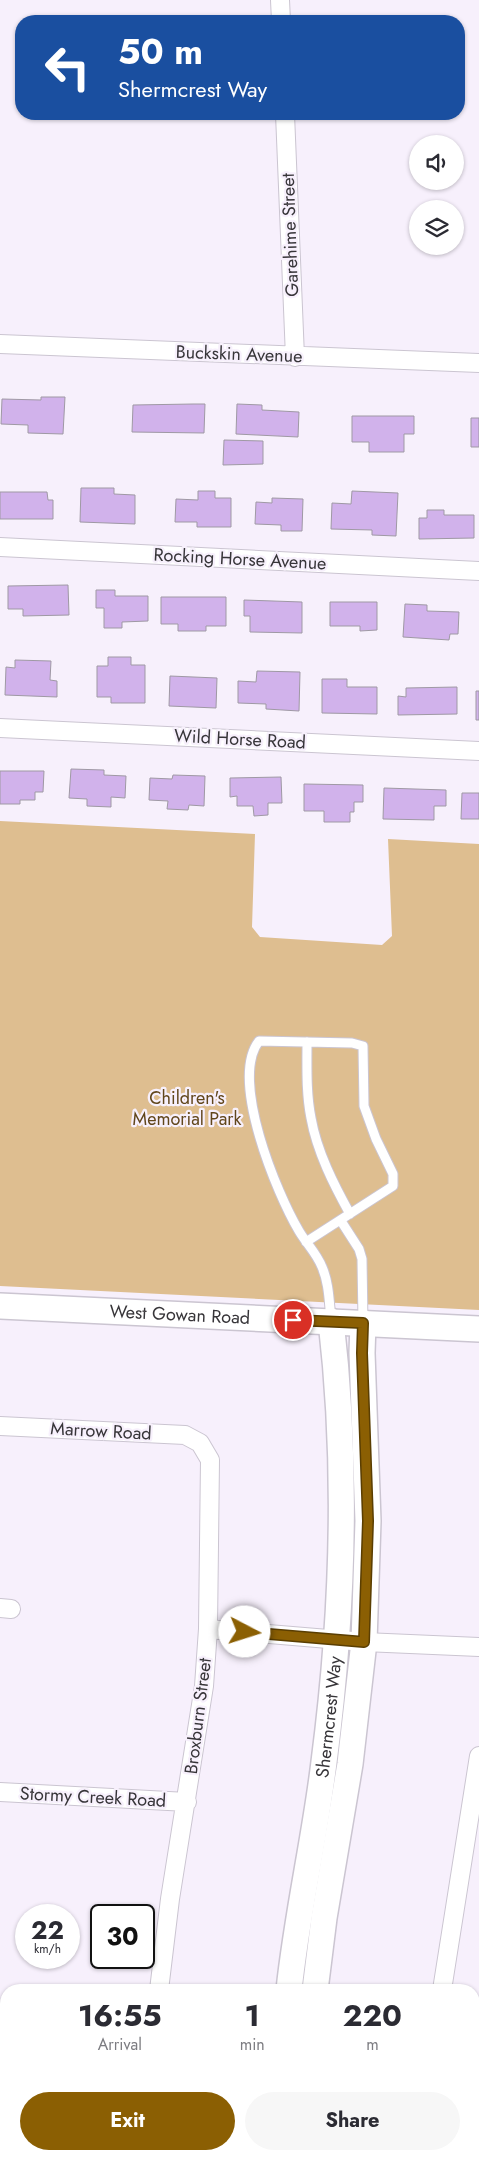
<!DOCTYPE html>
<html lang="en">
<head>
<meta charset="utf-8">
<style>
  :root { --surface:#fff; --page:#f7f7f7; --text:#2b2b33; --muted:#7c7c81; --accent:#8b5f03 }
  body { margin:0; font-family:Jost,sans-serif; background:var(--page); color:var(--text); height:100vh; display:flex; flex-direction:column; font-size:19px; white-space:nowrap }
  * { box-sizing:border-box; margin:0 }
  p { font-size:16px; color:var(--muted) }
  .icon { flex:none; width:28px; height:28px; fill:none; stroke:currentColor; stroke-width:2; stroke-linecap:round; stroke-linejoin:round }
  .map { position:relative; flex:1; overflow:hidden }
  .drawer { position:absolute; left:0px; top:1984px; width:480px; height:176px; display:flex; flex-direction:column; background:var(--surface); border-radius:20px 20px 0 0; box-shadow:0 1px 4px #0004 }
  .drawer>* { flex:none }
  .hud { position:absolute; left:15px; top:15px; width:450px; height:105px; border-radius:20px; box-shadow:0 1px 4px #0004; background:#1a4fa0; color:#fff; overflow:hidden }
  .tools { position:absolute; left:409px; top:135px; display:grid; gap:10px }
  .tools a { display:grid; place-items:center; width:55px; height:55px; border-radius:50%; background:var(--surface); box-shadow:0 1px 4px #0004; font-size:25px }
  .speed { position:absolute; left:15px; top:1904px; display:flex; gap:10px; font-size:25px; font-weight:700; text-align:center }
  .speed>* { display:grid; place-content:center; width:65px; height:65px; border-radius:50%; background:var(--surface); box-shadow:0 1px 4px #0004; line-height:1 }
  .speed small { font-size:12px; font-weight:400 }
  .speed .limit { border:2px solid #111; border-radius:8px; background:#fff; color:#111 }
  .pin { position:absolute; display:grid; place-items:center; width:42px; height:42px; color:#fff; margin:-21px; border:2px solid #fff; border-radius:50%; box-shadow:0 1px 5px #0007 }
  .me { position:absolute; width:55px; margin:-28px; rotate:95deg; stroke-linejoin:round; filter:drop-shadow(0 0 4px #0008) }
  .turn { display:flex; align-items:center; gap:18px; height:105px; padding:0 20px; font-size:22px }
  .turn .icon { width:65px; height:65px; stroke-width:2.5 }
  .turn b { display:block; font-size:35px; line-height:42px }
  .eta { display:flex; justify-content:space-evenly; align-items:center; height:85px; text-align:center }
  .eta b { font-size:30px; font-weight:700; line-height:35px }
  .cta { display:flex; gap:10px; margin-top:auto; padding:10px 20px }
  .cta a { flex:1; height:58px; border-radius:30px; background:var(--accent); color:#fff; font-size:20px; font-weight:700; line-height:58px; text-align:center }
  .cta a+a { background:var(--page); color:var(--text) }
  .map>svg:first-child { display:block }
</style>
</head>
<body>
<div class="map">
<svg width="479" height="2159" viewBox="0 0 479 2159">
  <rect width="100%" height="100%" fill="#f7f0fc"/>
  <!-- green -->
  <path fill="#debe90" d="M 0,821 L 255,834 L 252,927 L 260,937 L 382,945 L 392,936 L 388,839 L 479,844 L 479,1310 L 0,1286 Z"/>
  <!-- building -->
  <path fill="#d1b2eb" stroke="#9f99a4" d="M 41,397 L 65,397 L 63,434 L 28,433 L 28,425 L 1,424 L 2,399 L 41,400 Z
    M 193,404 L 205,404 L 204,433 L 132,432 L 133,405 Z
    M 237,404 L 262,405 L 262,410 L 299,412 L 298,437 L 236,434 Z
    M 352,416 L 414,416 L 414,434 L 404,434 L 404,452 L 369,452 L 369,442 L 352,442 Z
    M 471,418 L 479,418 L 479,447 L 471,447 Z
    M 224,440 L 263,441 L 263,464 L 223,465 Z
    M 81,488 L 114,488 L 114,494 L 135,495 L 135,524 L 80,522 Z
    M 198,491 L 215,491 L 215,498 L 231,498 L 231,527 L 197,527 L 197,522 L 175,522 L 176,499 L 198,500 Z
    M 352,491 L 398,493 L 396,536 L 372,535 L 372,530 L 331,529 L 332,503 L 351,504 Z
    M 0,492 L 47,492 L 48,500 L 53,500 L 53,519 L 0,519 Z
    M 272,498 L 303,499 L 302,531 L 281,531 L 281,525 L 255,524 L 256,502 L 272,503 Z
    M 427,510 L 444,510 L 444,515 L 474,515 L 474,538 L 419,539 L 419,518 L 427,518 Z
    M 68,585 L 69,615 L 23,616 L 23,609 L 8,609 L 8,586 Z
    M 96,590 L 115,590 L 115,596 L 148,596 L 148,621 L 122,622 L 122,628 L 104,628 L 104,608 L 96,608 Z
    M 161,597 L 226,597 L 226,626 L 206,626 L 206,631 L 178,631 L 178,624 L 161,624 Z
    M 244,600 L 302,602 L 302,633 L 250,632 L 250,616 L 244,616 Z
    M 330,602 L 377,602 L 377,630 L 360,631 L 360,626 L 330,626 Z
    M 405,604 L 427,605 L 427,611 L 459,612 L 458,634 L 450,634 L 449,640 L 403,637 Z
    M 108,657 L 131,657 L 131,665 L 145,665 L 145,703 L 111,703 L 111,697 L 97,697 L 97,666 L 108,666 Z
    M 15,660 L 51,661 L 50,680 L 57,681 L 57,697 L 5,695 L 6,667 L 15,668 Z
    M 257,671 L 300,672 L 299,711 L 266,709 L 266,704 L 238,703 L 238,681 L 256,682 Z
    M 170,676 L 217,678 L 216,708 L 169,706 Z
    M 322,679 L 347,679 L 347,687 L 377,687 L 377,714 L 322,713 Z
    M 457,687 L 457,714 L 398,715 L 398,696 L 406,697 L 406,688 Z
    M 476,691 L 479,691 L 479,720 L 476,720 Z
    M 71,769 L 104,770 L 104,775 L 126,776 L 125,798 L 111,797 L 111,807 L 87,806 L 87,799 L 69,798 Z
    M 0,771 L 44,771 L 43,792 L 35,792 L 35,800 L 20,800 L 20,804 L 0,804 Z
    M 173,775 L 205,776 L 204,806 L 189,805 L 188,810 L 167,809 L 168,801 L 149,800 L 150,778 L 172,779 Z
    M 281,777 L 282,803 L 268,803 L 268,815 L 254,816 L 253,806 L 237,806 L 237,796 L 230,797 L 230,778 Z
    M 304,784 L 363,785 L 363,802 L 354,802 L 354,812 L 350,812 L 350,822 L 324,822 L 324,811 L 304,811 Z
    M 384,788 L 446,790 L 446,806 L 434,806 L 434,820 L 383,819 Z
    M 462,793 L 479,793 L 479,819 L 461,819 Z"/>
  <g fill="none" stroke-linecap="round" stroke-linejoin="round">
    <!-- lane casing -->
    <g stroke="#cbc5d1" stroke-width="11">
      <path id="lane" d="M 307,1042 C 307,1067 306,1093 311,1118 C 317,1152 334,1185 350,1214
        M 341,1221 L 359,1249 L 362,1259 L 363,1322
        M 306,1242 L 393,1186 L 393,1174 L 376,1139 L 364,1106 L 363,1046 L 352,1043 L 259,1041 C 229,1079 277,1194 299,1231 C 306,1243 317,1254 322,1267 C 329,1283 329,1301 331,1319"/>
    </g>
    <!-- street casing -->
    <g stroke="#cbc5d1" stroke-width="20">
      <path id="street" d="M 280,0 L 281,21
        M 285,114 L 295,357
        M 0,344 L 479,363
        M 0,547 L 479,571
        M 0,728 L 479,751
        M 0,1426 L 185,1435 L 200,1443 L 210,1460 L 208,1629 L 204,1686 L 170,1899 L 159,1990
        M 0,1608 L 11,1609
        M 208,1629 L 364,1642 L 479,1647
        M 0,1792 L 187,1802
        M 442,1990 L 479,1756
        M 474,2037 L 479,2038
        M 0,2157 L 49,2159
        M 129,2159 L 138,2154
        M 431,2159 L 432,2154"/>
    </g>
    <!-- secondary casing -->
    <g stroke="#cbc5d1" stroke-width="28">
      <g id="secondary">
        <path id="s1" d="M 0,1306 L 479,1329"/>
        <path id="s2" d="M 289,1990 C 297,1913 315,1838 324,1762 C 343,1616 348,1467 331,1321"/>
        <path d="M 315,1990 L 324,1918 L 350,1764 L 364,1642 L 368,1521 L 362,1353 L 363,1323"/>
        <path d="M 278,2154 L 278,2159"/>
        <path d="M 304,2159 L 304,2154"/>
      </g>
    </g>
    <!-- lane -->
    <use href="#lane" stroke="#fff" stroke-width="9"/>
    <!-- street -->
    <use href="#street" stroke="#fff" stroke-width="18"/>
    <!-- secondary -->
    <use href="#secondary" stroke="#fff" stroke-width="25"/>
  </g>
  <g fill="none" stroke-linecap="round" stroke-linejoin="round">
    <!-- route casing -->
    <g stroke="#5a3e02" stroke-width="12">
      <path id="route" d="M 245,1632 L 364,1642 L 368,1521 L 362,1353 L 363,1323 L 293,1320"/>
    </g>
    <!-- route -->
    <use href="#route" stroke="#8b5f03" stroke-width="9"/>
  </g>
  <g text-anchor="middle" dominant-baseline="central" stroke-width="4.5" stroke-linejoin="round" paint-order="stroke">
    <!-- street labels -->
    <g font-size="18" fill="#373539" stroke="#f7f0fc">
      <text transform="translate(290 235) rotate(-92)">Garehime Street</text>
      <text transform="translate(239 354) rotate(2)">Buckskin Avenue</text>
      <text transform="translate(240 559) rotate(3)">Rocking Horse Avenue</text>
      <text transform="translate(240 739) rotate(3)">Wild Horse Road</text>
      <text stroke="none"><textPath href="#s1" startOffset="180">West Gowan Road</textPath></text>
      <text transform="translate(101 1431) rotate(3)">Marrow Road</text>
      <text transform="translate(198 1716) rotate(-83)">Broxburn Street</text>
      <text stroke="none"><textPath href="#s2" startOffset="276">Shermcrest Way</textPath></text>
      <text transform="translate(93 1797) rotate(3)">Stormy Creek Road</text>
    </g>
    <!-- park labels -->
    <g font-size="18" fill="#61461b" stroke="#f7f0fc">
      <text x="187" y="1098">Children's<tspan x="187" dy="21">Memorial Park</tspan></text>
    </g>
  </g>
</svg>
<div class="tools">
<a><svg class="icon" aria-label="sound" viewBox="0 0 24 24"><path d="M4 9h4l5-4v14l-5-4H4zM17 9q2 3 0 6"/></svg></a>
<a><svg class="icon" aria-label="layers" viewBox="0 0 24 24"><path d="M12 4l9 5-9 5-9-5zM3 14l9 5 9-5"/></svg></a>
</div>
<div class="speed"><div>22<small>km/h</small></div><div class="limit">30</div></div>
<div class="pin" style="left:293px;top:1320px;background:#d93025"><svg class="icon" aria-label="arrive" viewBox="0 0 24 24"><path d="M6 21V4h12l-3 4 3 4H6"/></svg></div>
<svg class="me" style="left:245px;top:1632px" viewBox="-20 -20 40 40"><circle r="19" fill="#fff"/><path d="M0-13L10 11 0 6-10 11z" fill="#8b5f03"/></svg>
<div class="hud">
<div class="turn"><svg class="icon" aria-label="left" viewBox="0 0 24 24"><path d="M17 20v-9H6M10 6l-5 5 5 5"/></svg><div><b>50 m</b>Shermcrest Way</div></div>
</div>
<section class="drawer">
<div class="eta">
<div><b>16:55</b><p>Arrival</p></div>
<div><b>1</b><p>min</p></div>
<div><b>220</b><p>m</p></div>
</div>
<div class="cta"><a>Exit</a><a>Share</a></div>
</section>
</div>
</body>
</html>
